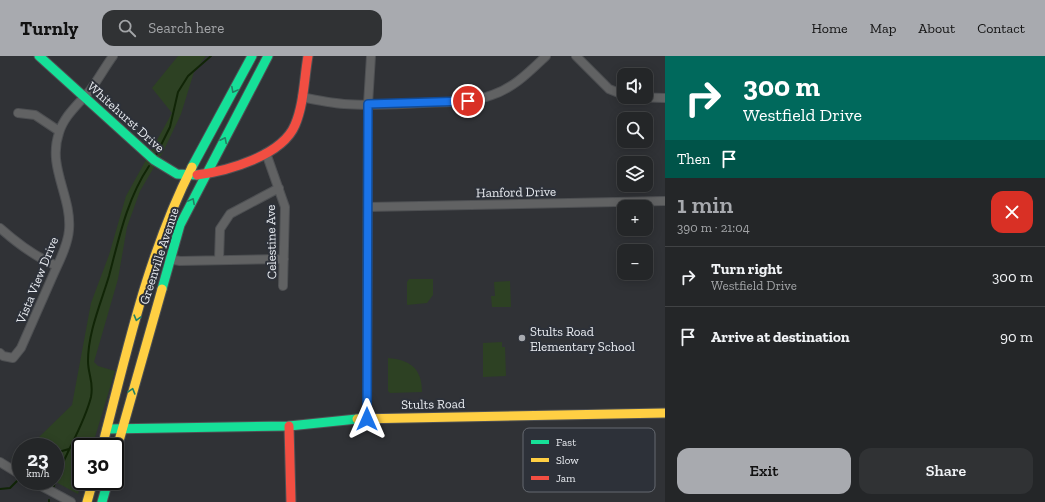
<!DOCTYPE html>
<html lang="en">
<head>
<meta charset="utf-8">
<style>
  :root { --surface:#242628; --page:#303234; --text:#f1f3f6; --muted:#a3a5a8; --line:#414345; --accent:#a8aaaf }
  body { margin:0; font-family:"Zilla Slab",serif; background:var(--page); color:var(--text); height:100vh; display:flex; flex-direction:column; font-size:15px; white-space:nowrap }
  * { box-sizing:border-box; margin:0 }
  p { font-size:13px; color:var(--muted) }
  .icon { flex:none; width:22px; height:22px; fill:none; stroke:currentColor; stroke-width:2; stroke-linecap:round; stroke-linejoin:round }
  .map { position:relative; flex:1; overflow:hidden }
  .drawer { display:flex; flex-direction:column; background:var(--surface); width:380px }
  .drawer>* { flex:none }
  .guide { background:#00695c; color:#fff; overflow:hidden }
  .buttons { position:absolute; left:617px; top:12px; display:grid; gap:8px }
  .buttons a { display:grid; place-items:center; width:36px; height:36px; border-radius:8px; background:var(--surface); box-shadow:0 2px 10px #0003,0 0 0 1px var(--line); font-size:20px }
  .speed { position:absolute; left:12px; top:382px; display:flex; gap:8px; font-size:20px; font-weight:700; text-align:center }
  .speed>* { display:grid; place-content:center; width:52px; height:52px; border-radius:50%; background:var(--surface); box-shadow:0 2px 10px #0003,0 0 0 1px var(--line); line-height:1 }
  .speed small { font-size:10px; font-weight:400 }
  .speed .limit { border:2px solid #111; border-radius:6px; background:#fff; color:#111 }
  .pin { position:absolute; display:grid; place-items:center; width:34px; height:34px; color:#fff; margin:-17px; border:2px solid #fff; border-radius:50%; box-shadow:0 1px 4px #0007 }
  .me { position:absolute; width:44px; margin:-22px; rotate:0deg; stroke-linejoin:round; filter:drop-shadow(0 0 3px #0008) }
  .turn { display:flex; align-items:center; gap:14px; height:84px; padding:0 12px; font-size:18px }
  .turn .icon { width:52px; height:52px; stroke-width:2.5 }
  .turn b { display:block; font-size:28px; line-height:34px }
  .then { display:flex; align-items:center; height:38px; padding:0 12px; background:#0003; gap:8px; font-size:15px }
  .round { display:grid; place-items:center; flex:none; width:42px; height:42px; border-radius:12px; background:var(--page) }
  .headline { display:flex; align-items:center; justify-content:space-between; height:68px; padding:0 12px }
  h1 { font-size:24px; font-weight:600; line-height:30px; color:var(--accent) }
  .button { display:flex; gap:8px; margin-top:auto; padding:8px 12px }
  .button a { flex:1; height:46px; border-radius:12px; background:var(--accent); color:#111; font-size:16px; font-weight:600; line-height:46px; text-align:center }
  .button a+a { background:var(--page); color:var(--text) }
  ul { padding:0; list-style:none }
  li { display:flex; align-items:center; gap:12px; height:60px; padding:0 12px; border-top:1px solid var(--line) }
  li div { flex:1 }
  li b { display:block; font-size:15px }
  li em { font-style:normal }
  header { display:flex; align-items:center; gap:24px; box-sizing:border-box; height:56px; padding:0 20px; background:var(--accent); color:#111 }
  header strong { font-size:19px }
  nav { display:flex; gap:22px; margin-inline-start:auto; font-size:14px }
  .search { width:280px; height:36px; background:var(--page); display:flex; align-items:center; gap:10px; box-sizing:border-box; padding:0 14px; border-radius:12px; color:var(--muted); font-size:15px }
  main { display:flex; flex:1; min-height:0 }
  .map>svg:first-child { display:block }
</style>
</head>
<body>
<header>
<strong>Turnly</strong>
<div class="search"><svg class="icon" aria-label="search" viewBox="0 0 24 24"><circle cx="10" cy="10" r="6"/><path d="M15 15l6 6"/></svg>Search here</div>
<nav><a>Home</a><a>Map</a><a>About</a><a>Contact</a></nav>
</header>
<main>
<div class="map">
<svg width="665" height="446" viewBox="0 0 665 446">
  <rect width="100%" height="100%" fill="#303236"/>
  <!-- green -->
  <path fill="#2d4123" d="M 178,0 L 206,0 L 194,16 L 181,58 L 163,96 L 140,135 L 127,171 L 118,223 L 94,306 L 98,310 L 115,315 L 92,391 L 81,391 L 82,425 L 78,438 L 54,425 L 55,391 L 26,391 L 36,384 L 72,349 L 91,247 L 109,199 L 126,140 L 172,57 L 152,32 Z
    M 409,223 L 433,223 L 433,239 L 427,247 L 407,249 L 407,226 Z
    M 510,225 L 511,251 L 492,251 L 491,240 L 495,240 L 494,226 Z
    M 502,286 L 502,291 L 505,291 L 506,320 L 483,321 L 483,287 Z
    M 388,302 C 410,304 422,312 422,336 L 390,337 L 388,335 Z
    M 21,395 L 21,407 L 11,402 Z"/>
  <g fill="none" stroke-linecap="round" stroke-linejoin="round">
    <!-- stream -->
    <path stroke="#112507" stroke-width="2" d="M 156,99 L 170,71 L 178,36 L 188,20 L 211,0
      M 55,397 L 69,393
      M 0,433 L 10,432 L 18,424
      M 53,433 C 62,401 83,373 91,341 C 94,325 88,319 88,305 C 88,276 101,247 109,220 C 119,182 127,143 149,110
      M 49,446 L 49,444"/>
    <!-- street casing -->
    <g stroke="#4e5053" stroke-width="10">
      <path id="street" d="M 576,0 L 609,33 L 624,39
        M 302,41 C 316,44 330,47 344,48 C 370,50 397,48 423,47 C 446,46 470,47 492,39 C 514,32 530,15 546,0
        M 632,41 L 665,42
        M 18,57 L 35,59 L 59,75
        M 266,97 L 285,151 L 283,230
        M 368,151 L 665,145
        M 0,172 C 18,188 35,201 57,210
        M 169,203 L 180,205 L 284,203
        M 219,204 L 220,173 L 230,158 L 279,132
        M 0,297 L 3,300 L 13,302 L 21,292 C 32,267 43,242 54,217 C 60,204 68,188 69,174 C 72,140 47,111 59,77 C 64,59 80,47 91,33 C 99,22 105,11 113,0
        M 367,363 L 368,48 L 371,0
        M 0,406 L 21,419
        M 32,425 L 71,446"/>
    </g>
    <!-- fast casing -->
    <g stroke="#4e5053" stroke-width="11">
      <path id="fast" d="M 39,0 L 154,104 L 177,118 L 197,119
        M 192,111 L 252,0
        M 162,233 L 180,169 L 268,0
        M 107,373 L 289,370 L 357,363
        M 102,446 L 108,425"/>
    </g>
    <!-- slow casing -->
    <g stroke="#4e5053" stroke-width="11">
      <path id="slow" d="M 357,363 L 665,357
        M 102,391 C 127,296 147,200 192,111
        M 115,399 L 162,233
        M 87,446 L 93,425"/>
    </g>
    <!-- jam casing -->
    <g stroke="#4e5053" stroke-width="11">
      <path id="jam" d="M 197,119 C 227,115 282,100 295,69 C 304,48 304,23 308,0
        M 289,370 L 291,446"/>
    </g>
    <!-- street -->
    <use href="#street" stroke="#616263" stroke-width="8"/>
    <!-- fast -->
    <use href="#fast" stroke="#16e098" stroke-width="9"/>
    <!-- slow -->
    <use href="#slow" stroke="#ffcf43" stroke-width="9"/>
    <!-- jam -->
    <use href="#jam" stroke="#f24e42" stroke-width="9"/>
  </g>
  <!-- one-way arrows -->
  <defs><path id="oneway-chevron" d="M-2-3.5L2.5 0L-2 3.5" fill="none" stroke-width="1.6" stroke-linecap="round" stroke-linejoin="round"/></defs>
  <g stroke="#238064">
    <use href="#oneway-chevron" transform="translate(234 34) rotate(118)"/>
    <use href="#oneway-chevron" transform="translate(224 84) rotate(-63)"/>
    <use href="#oneway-chevron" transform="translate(192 145) rotate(-62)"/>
    <use href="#oneway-chevron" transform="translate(137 262) rotate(105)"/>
    <use href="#oneway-chevron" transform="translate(132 335) rotate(-74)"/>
  </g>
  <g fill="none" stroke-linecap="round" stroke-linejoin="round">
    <!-- route casing -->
    <g stroke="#114b97" stroke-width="10">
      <path id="route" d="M 367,363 L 368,48 L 468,45"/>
    </g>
    <!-- route -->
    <use href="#route" stroke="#1a73e8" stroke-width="7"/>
  </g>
  <!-- markers -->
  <circle fill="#a8aaaf" stroke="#2d3139" stroke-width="1.5" cx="522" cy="282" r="4"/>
  <g text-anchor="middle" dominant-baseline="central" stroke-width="4" stroke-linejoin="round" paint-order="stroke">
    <!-- street labels -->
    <g font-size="13" fill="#e8ebf0" stroke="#2d3139">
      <text transform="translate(126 61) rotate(42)">Whitehurst Drive</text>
      <text transform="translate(516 136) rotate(-1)">Hanford Drive</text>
      <text transform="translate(271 186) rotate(-91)">Celestine Ave</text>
      <text transform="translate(159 200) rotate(-72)">Greenville Avenue</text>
      <text transform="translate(37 224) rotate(-68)">Vista View Drive</text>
      <text transform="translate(433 348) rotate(-1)">Stults Road</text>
    </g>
    <!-- poi labels -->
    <g font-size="13" fill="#e8ebf0" stroke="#2d3139" text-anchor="start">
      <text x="530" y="275">Stults Road<tspan x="530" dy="15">Elementary School</tspan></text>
    </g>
  </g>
  <!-- legend -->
  <rect x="523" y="372" width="132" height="64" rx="6" fill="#2d3139" stroke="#656970" stroke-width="1"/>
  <rect x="531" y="384" width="18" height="4" fill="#16e098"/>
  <rect x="531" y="402" width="18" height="4" fill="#ffcf43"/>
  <rect x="531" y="420" width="18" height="4" fill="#f24e42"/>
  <g font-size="11" fill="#e8ebf0">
    <text x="556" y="390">Fast</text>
    <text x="556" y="408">Slow</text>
    <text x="556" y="426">Jam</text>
  </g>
</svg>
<div class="buttons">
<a><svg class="icon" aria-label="sound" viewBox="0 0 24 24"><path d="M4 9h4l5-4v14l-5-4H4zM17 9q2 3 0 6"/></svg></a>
<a><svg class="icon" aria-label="search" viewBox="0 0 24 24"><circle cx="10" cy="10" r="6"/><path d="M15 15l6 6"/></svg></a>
<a><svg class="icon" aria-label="layers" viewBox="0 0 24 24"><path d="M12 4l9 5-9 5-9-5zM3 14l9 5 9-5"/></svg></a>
<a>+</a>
<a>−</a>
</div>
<div class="speed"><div>23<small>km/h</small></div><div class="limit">30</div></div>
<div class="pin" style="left:468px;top:45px;background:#d93025"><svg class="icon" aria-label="arrive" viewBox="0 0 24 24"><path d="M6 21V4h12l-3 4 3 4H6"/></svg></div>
<svg class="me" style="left:367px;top:363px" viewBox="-20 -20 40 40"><path d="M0-17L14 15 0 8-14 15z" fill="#1a73e8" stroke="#fff" stroke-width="4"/></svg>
</div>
<section class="drawer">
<div class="guide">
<div class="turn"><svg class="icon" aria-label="right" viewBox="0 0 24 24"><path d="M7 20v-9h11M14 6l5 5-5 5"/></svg><div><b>300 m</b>Westfield Drive</div></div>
<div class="then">Then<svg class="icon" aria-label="arrive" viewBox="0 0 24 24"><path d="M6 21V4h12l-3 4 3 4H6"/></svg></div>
</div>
<div class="headline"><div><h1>1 min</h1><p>390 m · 21:04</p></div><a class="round" style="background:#d93025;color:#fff"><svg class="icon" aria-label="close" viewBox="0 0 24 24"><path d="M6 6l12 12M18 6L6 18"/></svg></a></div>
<ul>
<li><svg class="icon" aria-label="right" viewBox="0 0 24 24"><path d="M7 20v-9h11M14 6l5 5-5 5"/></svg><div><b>Turn right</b><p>Westfield Drive</p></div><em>300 m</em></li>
<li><svg class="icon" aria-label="arrive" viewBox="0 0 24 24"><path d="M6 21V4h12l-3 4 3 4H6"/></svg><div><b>Arrive at destination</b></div><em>90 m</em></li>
</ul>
<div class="button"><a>Exit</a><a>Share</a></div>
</section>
</main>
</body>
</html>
